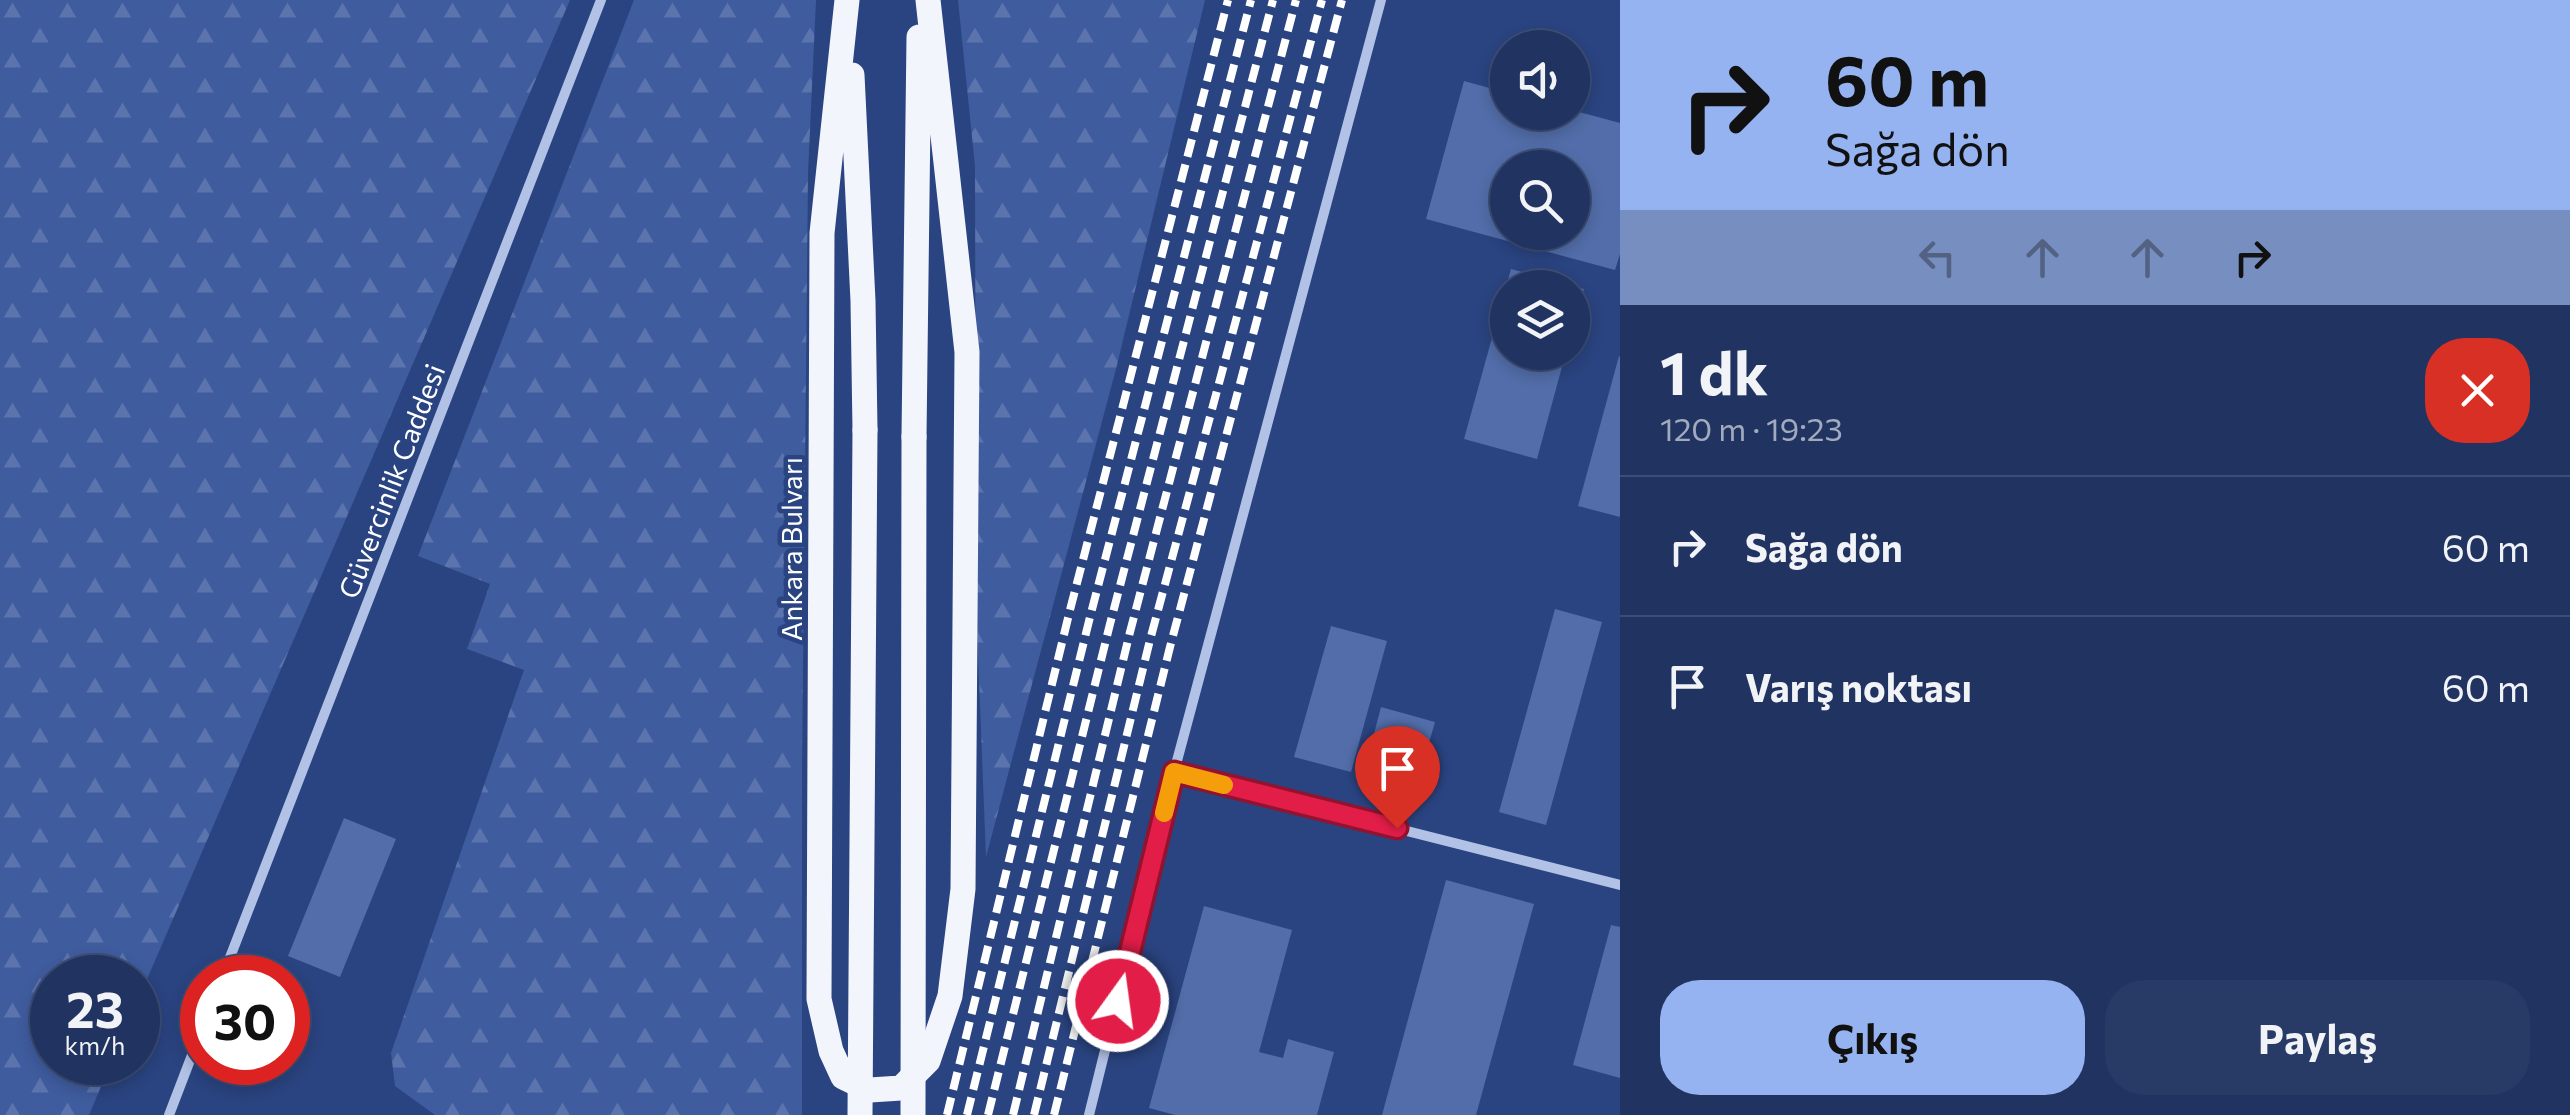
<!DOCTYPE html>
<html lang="tr">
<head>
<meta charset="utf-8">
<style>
  :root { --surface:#203361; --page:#283b67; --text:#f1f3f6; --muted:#a2aabd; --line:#3d4e76; --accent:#95b2f1 }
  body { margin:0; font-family:Commissioner,sans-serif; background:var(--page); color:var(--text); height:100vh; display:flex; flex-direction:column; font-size:38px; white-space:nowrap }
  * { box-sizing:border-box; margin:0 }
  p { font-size:32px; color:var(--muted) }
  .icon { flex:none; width:55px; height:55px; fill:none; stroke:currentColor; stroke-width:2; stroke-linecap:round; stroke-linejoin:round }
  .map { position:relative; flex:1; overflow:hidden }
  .side { display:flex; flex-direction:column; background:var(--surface); width:950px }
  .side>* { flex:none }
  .guide { background:#95b2f1; color:#111; overflow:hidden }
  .fabs { position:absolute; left:1490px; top:30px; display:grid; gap:20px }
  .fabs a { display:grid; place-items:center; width:100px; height:100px; border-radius:50%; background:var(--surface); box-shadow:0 5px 15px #0003,0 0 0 2px var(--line); font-size:50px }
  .speed { position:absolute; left:30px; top:955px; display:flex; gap:20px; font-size:50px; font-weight:700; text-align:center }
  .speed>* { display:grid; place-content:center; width:130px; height:130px; border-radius:50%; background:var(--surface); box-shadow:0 5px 15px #0003,0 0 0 2px var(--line); line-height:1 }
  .speed small { font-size:25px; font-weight:400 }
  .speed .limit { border:15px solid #d22; background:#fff; color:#111 }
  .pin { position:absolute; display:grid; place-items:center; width:85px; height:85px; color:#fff; margin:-102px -42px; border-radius:50% 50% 50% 0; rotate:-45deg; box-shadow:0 0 10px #0007 }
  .pin .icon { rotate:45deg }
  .me { position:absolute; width:110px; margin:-55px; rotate:14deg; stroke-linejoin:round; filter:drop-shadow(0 0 8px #0008) }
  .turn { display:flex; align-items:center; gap:35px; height:210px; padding:0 40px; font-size:45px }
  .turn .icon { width:130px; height:130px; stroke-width:2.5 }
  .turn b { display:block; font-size:70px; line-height:85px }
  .lanes { display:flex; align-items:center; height:95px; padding:0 40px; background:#0003; justify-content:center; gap:50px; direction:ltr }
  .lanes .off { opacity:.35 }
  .round { display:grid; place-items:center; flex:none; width:105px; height:105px; border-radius:40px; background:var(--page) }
  .overview { display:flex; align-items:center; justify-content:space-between; height:170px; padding:0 40px }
  h1 { font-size:60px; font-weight:700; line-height:75px }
  .action { display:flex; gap:20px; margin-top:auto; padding:20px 40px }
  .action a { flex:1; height:115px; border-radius:40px; background:var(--accent); color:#111; font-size:40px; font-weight:700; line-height:115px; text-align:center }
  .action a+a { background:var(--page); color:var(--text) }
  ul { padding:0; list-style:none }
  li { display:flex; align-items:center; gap:30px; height:140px; padding:0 40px; border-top:2px solid var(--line) }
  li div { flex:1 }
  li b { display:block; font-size:38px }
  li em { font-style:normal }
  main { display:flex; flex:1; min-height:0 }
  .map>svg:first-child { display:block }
</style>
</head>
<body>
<main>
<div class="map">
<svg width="1620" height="1115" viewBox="0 0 1620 1115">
  <defs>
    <pattern id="forest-firs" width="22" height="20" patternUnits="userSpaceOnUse" patternTransform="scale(2.5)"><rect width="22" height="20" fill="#3f5c9e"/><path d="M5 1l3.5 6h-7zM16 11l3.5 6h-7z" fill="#5c74ad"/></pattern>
  </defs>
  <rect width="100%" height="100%" fill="#2a4481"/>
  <!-- forest -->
  <path fill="url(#forest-firs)" d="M 0,0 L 570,0 L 138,1000 L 138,978 L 52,978 L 52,1062 L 111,1063 L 89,1115 L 0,1115 Z
    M 634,0 L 816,0 L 808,173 L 802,769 L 802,1115 L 435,1115 L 395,1086 L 391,1053 L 524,670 L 467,649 L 490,584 L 418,556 Z
    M 958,0 L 1205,0 L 1117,365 L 986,857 L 976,604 L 975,166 Z"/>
  <!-- building -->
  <path fill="#526da9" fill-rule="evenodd" d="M 1464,81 L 1508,93 L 1508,112 L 1572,112 L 1572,110 L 1620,123 L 1620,254 L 1615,270 L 1426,219 ZM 1508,168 L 1572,168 L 1572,232 L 1508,232 Z
    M 1511,269 L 1584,289 L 1574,326 L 1572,288 L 1508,288 L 1508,352 L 1566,352 L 1537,459 L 1464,439 Z
    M 1619,356 L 1620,357 L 1620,517 L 1578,506 Z
    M 1555,609 L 1602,622 L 1546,825 L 1499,812 Z
    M 1331,626 L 1387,641 L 1351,772 L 1294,757 Z
    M 1381,707 L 1435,722 L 1419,778 L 1366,764 Z
    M 344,818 L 396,839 L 340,977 L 288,956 Z
    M 1446,880 L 1534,904 L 1476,1115 L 1382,1115 Z
    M 1204,906 L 1292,930 L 1259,1052 L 1283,1058 L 1288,1039 L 1334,1052 L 1317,1115 L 1175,1115 L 1149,1108 Z
    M 1611,925 L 1620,927 L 1620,1078 L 1573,1065 Z"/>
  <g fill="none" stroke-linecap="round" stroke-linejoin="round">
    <!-- street -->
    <path stroke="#b2c2e6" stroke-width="10" d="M 1174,772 L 1620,885
      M 222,978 L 601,0
      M 169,1115 L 202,1029
      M 1089,1115 L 1174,772 L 1381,0"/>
    <!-- primary -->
    <path stroke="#f3f5fd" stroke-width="25" d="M 847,0 L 822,233 L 819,999 L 831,1051 L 843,1077 L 870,1090 L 901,1088 L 928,1061 L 950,996 L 963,889 L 967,352 L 928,0
      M 852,75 L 863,301 L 865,430
      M 914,437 L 919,37"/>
    <!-- rail -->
    <path stroke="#fff" stroke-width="8" stroke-dasharray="18 8" stroke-linecap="butt" d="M 947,1115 L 1070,610 L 1228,0
      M 967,1115 L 1090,617 L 1251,0
      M 988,1115 L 1110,624 L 1273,0
      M 1013,1115 L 1130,632 L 1296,0
      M 1034,1115 L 1150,640 L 1322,0
      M 1054,1115 L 1170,647 L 1342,0"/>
    <!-- primary-bridge -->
    <path stroke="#f3f5fd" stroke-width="25" d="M 860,1115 L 865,430
      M 913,1115 L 914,437"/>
  </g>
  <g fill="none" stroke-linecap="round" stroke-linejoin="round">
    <!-- route casing -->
    <g stroke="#92132f" stroke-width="25">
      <path id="route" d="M 1118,1001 L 1174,772 L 1397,828"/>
    </g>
    <!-- route -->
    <use href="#route" stroke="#e11d48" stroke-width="18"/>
    <!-- slow -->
    <path stroke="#f59e0b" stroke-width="18" d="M 1164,813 L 1174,772 L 1224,785"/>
  </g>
  <g text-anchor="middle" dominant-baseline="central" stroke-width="9" stroke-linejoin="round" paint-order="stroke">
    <!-- street labels -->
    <g font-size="28" fill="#fff" stroke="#2a4481">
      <text transform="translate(391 481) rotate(-69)">Güvercinlik Caddesi</text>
      <text transform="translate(791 549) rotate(-90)">Ankara Bulvarı</text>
    </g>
  </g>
</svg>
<div class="fabs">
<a><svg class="icon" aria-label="sound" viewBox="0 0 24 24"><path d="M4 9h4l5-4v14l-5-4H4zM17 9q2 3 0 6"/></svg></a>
<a><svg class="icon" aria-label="search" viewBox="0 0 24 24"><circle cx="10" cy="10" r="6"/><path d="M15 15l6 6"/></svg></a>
<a><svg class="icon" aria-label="layers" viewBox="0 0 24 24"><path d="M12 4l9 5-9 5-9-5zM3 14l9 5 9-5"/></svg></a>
</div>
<div class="speed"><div>23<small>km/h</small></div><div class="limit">30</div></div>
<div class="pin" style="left:1397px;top:828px;background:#d93025"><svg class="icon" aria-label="arrive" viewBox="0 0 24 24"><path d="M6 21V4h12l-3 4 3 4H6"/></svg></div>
<svg class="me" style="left:1118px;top:1001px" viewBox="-20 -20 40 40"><circle r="17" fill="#e11d48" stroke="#fff" stroke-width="3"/><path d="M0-11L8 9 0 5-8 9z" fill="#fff"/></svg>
</div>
<section class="side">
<div class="guide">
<div class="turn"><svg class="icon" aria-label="right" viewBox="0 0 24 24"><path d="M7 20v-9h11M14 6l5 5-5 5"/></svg><div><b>60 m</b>Sağa dön</div></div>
<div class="lanes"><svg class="icon off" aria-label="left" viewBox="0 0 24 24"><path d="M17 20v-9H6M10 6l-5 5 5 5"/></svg><svg class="icon off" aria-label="ahead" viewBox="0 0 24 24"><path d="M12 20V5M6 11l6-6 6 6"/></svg><svg class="icon off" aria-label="ahead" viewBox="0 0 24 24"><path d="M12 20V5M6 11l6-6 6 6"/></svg><svg class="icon" aria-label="right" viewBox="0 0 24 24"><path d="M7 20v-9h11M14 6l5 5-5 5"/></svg></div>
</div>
<div class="overview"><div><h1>1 dk</h1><p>120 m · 19:23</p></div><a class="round" style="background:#d93025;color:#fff"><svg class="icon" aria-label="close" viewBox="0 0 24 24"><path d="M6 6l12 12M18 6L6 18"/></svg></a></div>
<ul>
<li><svg class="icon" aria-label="right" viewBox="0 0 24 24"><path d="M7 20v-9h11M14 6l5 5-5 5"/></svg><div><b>Sağa dön</b></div><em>60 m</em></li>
<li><svg class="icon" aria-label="arrive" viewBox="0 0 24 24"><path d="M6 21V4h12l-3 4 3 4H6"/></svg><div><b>Varış noktası</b></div><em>60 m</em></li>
</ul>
<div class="action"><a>Çıkış</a><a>Paylaş</a></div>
</section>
</main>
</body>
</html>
